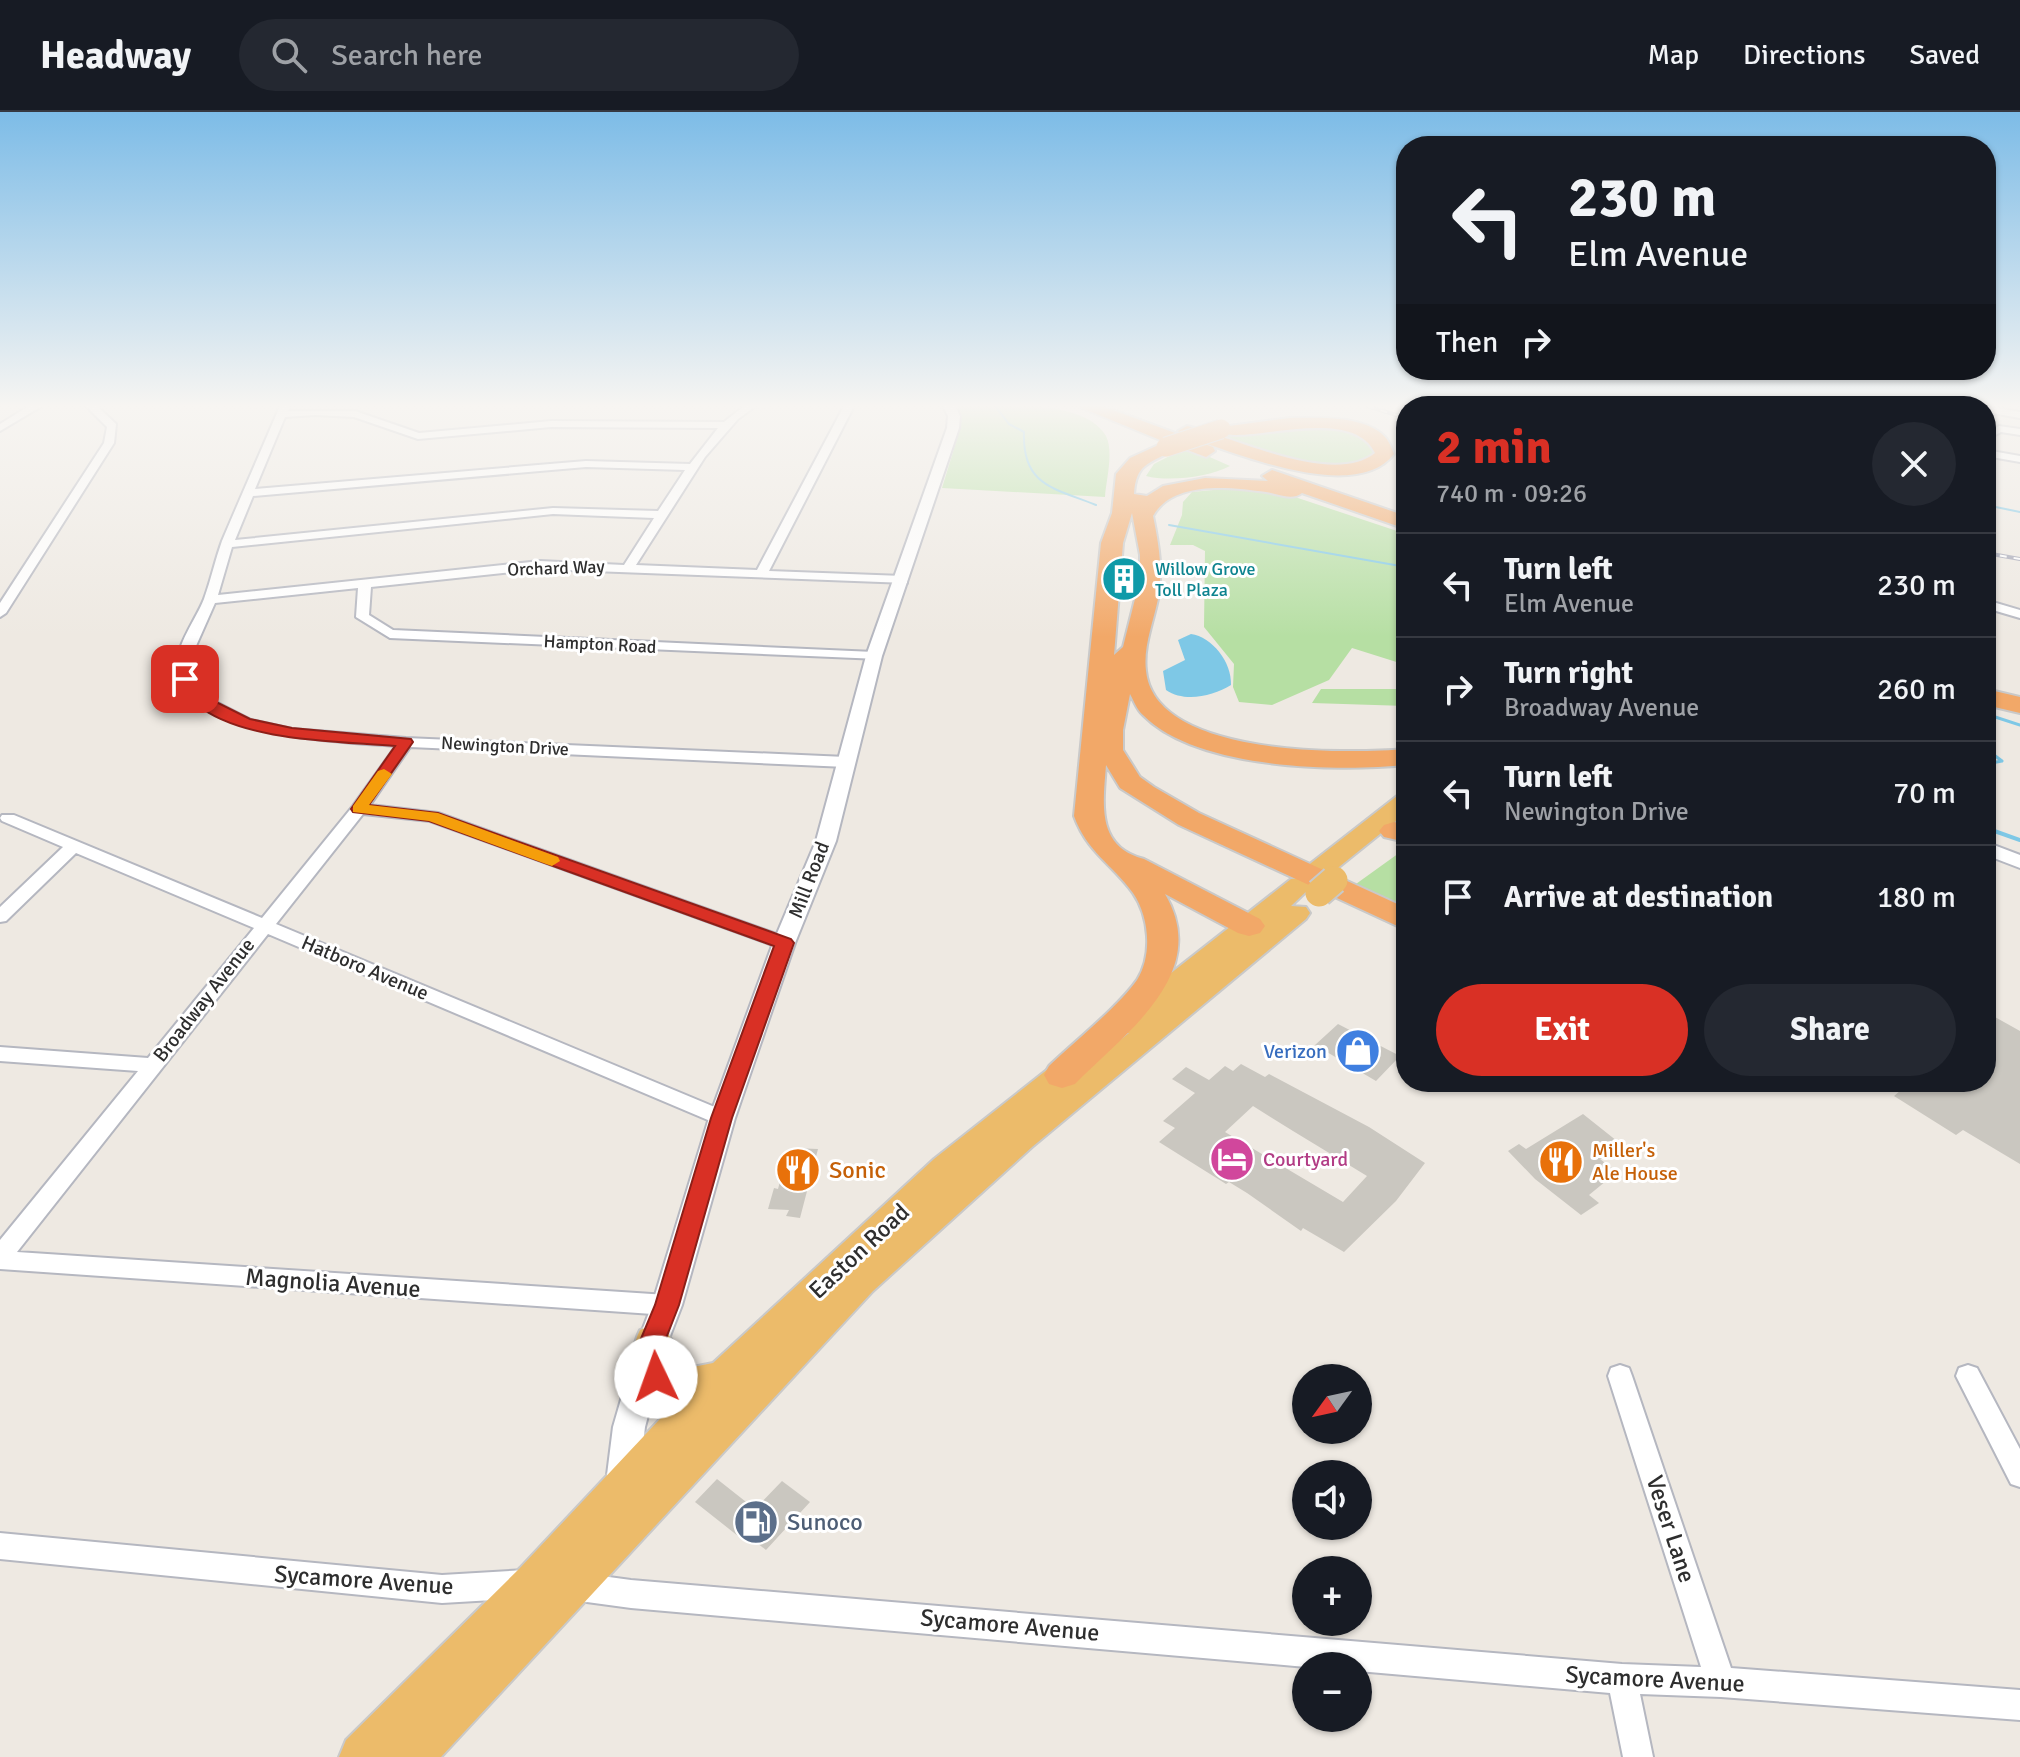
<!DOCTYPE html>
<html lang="en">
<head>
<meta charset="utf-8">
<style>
  :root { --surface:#171b24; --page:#242831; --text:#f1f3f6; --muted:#9ea1a6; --line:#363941; --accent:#d93025 }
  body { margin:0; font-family:Signika,sans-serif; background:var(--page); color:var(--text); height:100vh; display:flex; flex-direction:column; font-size:30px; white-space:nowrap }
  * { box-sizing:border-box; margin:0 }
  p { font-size:26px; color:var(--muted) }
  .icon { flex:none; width:44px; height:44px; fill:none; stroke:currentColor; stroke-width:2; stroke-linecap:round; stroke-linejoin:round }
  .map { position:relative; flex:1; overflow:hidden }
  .sheet { position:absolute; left:1396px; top:284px; width:600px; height:696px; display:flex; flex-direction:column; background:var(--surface); border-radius:32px; box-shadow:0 2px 6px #0004 }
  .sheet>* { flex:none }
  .banner { position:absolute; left:1396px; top:24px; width:600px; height:244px; border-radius:32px; box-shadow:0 2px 6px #0004; background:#171b24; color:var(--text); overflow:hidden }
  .needle { width:52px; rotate:237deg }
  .tools { position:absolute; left:1292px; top:1252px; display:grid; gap:16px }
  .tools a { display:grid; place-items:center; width:80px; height:80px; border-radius:50%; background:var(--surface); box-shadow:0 2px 6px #0004; font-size:40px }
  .pin { position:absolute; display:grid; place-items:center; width:68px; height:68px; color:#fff; margin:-34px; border-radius:16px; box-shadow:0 4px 12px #0006 }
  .me { position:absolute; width:88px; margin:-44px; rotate:357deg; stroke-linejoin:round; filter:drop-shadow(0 0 6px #0008) }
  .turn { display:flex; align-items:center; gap:28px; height:168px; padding:0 40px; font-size:36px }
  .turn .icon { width:104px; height:104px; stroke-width:2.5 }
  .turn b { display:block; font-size:56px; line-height:68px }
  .then { display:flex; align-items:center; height:76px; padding:0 40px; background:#0003; gap:16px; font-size:30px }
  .round { display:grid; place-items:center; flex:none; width:84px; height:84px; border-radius:42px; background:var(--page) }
  .summary { display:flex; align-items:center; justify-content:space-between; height:136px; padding:0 40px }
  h1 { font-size:48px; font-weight:700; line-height:60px; color:var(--accent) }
  .cta { display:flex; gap:16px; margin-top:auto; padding:16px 40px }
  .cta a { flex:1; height:92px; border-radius:48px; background:var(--accent); color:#fff; font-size:32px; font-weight:700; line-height:92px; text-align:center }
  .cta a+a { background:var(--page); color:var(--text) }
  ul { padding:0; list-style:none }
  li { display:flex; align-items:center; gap:24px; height:104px; padding:0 40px; border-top:2px solid var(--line) }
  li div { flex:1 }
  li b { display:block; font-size:30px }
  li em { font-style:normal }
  header { display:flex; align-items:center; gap:48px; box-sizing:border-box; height:112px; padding:0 40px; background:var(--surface); border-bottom:2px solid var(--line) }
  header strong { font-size:38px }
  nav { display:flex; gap:44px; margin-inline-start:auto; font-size:28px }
  .search { width:560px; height:72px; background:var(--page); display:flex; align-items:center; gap:20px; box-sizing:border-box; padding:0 28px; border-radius:44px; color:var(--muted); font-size:30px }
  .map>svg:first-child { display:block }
</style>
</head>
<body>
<header>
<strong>Headway</strong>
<div class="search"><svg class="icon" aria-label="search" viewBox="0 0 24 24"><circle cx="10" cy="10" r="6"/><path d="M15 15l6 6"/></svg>Search here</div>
<nav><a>Map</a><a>Directions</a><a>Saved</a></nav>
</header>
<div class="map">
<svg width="2020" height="1645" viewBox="0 0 2020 1645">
  <rect width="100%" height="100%" fill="#eee9e2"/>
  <!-- green -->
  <path fill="#b6dfa3" d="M 954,294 C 991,294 1084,285 1106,324 C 1114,340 1106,368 1105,385 L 942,376 L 961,314 Z
    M 1268,315 C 1305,316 1350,309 1376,339 L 1373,347 L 1341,355 L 1291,348 L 1220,325 Z
    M 1187,335 L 1230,354 C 1209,365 1169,370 1146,364 L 1154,352 Z
    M 1234,376 L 1292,384 L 1406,422 L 1406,553 L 1352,536 L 1329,568 L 1272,593 L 1239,590 L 1233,575 L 1234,552 L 1204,515 L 1205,439 L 1193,433 L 1170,433 L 1182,403 L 1183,390 L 1192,380 Z
    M 1321,577 L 1406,577 L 1406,594 L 1312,591 Z
    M 1406,736 L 1406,800 L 1349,777 Z"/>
  <!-- water -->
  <path fill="#7ec8e6" d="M 1191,522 C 1212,525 1232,550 1231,573 C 1213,584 1185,591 1166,578 L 1163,559 L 1185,548 L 1178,528 Z"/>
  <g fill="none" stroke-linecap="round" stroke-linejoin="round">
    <!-- stream-far2 -->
    <path stroke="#7ec8e6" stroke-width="2" d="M 995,294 L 1009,312 L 1024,320 C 1022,374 1054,376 1096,393
      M 1986,393 L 2020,400
      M 1169,413 L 1406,455"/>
    <!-- stream-far1 -->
    <path stroke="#7ec8e6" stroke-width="3" d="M 1402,454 L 1406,455
      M 1986,602 L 2020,613
      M 1986,637 L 2002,649 L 1986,652"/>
    <!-- stream -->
    <path stroke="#7ec8e6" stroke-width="4" d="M 1986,716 L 2020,728"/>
  </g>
  <!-- building -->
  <path fill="#cac7c0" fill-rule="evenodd" d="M 1986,900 L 2020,919 L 2020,1052 L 1963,1018 L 1956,1023 L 1894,984 L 1900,979 L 1885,970 L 1986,970 Z
    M 1338,912 L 1400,944 L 1376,969 L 1315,933 Z
    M 1241,952 L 1265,965 L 1269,962 L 1369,1015 L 1425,1051 L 1396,1089 L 1344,1140 L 1303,1116 L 1301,1119 L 1247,1081 L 1229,1070 L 1226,1072 L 1159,1030 L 1175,1016 L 1163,1009 L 1195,981 L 1172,967 L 1186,955 L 1209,968 L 1225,954 L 1233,959 ZM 1253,994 L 1293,1019 L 1367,1064 L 1343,1090 L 1225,1020 Z
    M 1583,1002 L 1622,1033 L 1600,1047 L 1617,1060 L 1589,1083 L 1599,1091 L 1581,1103 L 1535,1067 L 1508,1039 L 1519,1032 L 1526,1037 Z
    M 792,1036 L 818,1037 L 800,1106 L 786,1104 L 789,1098 L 768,1097 L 774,1076 L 778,1077 L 788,1039 L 791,1040 Z
    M 717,1367 L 755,1397 L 782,1369 L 810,1390 L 766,1438 L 742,1419 L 738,1424 L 695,1390 Z"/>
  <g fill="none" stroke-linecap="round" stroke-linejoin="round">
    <!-- minor casing -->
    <g stroke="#b5b7c0" stroke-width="4">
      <path id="minor" d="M 29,294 L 42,294 L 0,319 L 0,312 Z
        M 86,294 L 97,294 L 116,312 L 114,331 L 6,501 L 0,505 L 0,491 L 104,331 L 107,315 Z
        M 280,294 L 290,294 L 288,299 L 355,299 L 419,321 L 551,309 L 724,310 L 744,294 L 756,294 L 738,307 L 705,345 L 636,453 L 757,458 L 844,294 L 854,294 L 769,459 L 903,464 L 907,465 L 907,471 L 540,457 L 371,475 L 369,503 L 393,518 L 874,540 L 881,544 L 879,547 L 390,526 L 356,505 L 358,476 L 215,491 L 192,543 L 192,567 L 206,585 L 251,608 L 292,617 L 406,626 L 846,645 L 854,650 L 846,655 L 410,635 L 370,693 L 438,701 L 790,827 L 793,831 L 790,835 L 778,835 L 430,709 L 363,702 L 276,812 L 729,1001 L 732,1006 L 729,1011 L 715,1011 L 268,822 L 17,1140 L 667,1183 L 675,1186 L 679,1193 L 675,1200 L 667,1203 L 0,1157 L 0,1128 L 138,959 L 0,949 L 0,935 L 148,946 L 254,816 L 76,741 L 6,809 L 0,810 L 0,795 L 63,735 L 2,709 L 0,706 L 2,703 L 14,703 L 262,806 L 353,694 L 396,634 C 346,630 195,626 178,566 C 170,540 195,510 204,487 C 211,468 215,448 222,429 C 241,384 261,339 280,294 ZM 315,303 L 354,305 L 418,327 L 551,315 L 718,316 L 690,352 L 586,349 L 255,377 L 285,305 ZM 586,355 L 685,358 L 658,399 L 553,396 L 235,428 L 253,384 ZM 553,402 L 654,406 L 624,453 L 540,449 L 218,483 L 232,435 Z
        M 1986,294 L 2020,300 L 2020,306 L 1986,300 Z
        M 1999,314 L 2020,317 L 2020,323 L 2001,320 L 1986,328 L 1986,321 Z
        M 1986,338 L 2020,344 L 2020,350 L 1986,344 Z
        M 1986,488 L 2020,498 L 2020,506 L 1986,496 Z
        M 1620,1253 L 1629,1256 L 1632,1264 L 1731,1556 L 2020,1578 L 2020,1608 L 1721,1585 L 1640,1582 L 1653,1645 L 1623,1645 L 1610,1581 L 1358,1559 L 1358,1554 L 1306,1555 L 631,1496 L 572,1488 L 562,1484 L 558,1474 L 562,1464 L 572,1460 L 631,1468 L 1622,1552 L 1701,1555 L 1608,1264 L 1611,1256 Z
        M 1968,1253 L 1977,1256 L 2020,1337 L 2020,1375 L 2011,1372 L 1956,1264 L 1959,1256 Z
        M 0,1421 L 442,1463 L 526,1458 L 536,1462 L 540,1472 L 536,1482 L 526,1486 L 442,1491 L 0,1447 Z"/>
    </g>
    <!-- tertiary casing -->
    <g stroke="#b5b7c0" stroke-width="4">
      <path id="tertiary" d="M 943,294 L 955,294 L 960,304 L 959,316 L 882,544 L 836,729 L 795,831 L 735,1006 L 682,1193 L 668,1229 L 645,1315 L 638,1371 L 634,1382 L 622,1386 L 610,1382 L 606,1371 L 613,1315 L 638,1229 L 652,1193 L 709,1006 L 773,831 L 816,729 L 866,544 L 947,316 L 948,304 Z
        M 1986,730 L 2020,743 L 2020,756 L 1986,743 Z"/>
    </g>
    <!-- trunk casing -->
    <g stroke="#c9c9c9" stroke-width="4">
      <path id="trunk" d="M 1406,682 L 1406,701 L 1324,767 L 1310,768 L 1313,773 L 1291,794 L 1306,795 L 1310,801 L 1306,807 L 1032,1035 L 873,1179 L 441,1645 L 339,1645 L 346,1628 L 520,1456 L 674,1292 C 640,1284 624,1249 640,1218 L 653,1213 L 666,1218 L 672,1229 L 674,1255 L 678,1258 L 713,1251 L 934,1047 L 1067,942 L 1078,939 L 1089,942 L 1093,950 L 1129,921 L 1115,919 L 1111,912 L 1115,905 L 1291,767 L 1305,766 L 1302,761 L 1306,755 L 1397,684 Z"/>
    </g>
    <!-- motorway casing -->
    <g stroke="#c9c9c9" stroke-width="4">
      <path id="motorway" d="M 1077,294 L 1102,294 L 1213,335 L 1215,339 L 1206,345 L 1174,333 L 1172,339 C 1148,352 1136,352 1134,382 L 1147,384 L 1163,374 L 1205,366 L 1268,369 L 1262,364 L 1272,358 L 1406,404 L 1406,417 L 1302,381 C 1292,389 1278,382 1266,380 C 1231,375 1173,368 1153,404 C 1159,433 1163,458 1158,487 C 1153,511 1143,535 1146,559 C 1155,645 1345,642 1406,637 L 1406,653 C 1335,660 1196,657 1143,603 C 1137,598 1134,589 1130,582 L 1123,618 L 1123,638 L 1140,665 L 1154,675 L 1199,701 L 1406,796 L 1406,818 L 1179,713 L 1120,676 L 1106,653 C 1103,692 1096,735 1144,747 L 1260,807 L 1265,814 L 1260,821 L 1249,824 L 1238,821 L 1165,782 C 1212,862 1125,921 1075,972 L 1062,976 L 1049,972 L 1044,963 L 1049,954 C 1073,931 1119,894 1137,868 C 1153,843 1149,804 1133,781 C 1112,752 1087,740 1074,704 L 1101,431 L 1112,401 L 1116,362 L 1130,346 L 1165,330 ZM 1132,401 L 1140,443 L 1140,467 L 1123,535 L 1114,543 L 1123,431 Z
        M 1290,306 C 1318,306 1364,303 1385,325 C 1389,329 1392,337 1394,342 C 1354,393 1232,339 1181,323 L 1178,319 L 1187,314 C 1234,325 1333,375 1375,341 C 1351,290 1238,336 1220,319 L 1229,314 Z
        M 1986,577 L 2020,585 L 2020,601 L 1986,593 Z
        M 1394,710 L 1406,712 L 1406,730 L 1384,725 L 1379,719 L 1384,713 Z"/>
    </g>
    <!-- minor -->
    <use href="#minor" fill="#fff" fill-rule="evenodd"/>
    <!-- tertiary -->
    <use href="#tertiary" fill="#fff" fill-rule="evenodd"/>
    <!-- trunk -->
    <use href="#trunk" fill="#ecbb6a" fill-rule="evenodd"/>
    <!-- motorway -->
    <use href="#motorway" fill="#f2a868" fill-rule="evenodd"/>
    <!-- rail casing -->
    <g stroke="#a4a6b6" stroke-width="4">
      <path id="rail" d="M 1367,294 L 1406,306
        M 1986,441 L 2020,447"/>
    </g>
    <!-- rail -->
    <use href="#rail" stroke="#fff" stroke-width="2" stroke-dasharray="7" stroke-linecap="butt"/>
    <!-- trunk-bridge casing -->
    <g stroke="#c9c9c9" stroke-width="31" stroke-linecap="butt">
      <path id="trunk-bridge" d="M 1319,781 L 1334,768"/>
    </g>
    <!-- motorway-bridge casing -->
    <g stroke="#c9c9c9" stroke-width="21" stroke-linecap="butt">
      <path id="motorway-bridge" d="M 1166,335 L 1221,317"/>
    </g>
    <!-- trunk-bridge -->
    <use href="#trunk-bridge" stroke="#ecbb6a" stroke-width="27"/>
    <!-- motorway-bridge -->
    <use href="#motorway-bridge" stroke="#f2a868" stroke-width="19"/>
  </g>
  <!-- sky -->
  <linearGradient id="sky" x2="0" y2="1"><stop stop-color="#7dbce7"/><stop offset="0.56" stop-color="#f7f5f2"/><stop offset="1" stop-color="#f7f5f2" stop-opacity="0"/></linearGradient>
  <rect width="2020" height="525" fill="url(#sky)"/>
  <!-- route -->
  <path fill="#d93025" stroke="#8d1f18" stroke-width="2" d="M 185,562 L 190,564 L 206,585 L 250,607 L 292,616 L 411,627 L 413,630 L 369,693 L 438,701 L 791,827 L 794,831 L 732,1006 L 679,1193 L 665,1229 L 664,1247 L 669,1265 L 665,1273 L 656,1276 L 647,1273 L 639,1247 L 640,1229 L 655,1193 L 711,1006 L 774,834 L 429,709 L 353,700 L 351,697 L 395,634 C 338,629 242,630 196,592 C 189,586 183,574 178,567 Z"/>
  <!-- slow -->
  <path fill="#f59e0b" d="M 384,657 L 392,662 L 369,693 L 438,701 L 558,745 L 560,749 L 552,754 L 546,752 L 429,709 L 353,700 L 353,694 L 378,659 Z"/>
  <!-- icons -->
  <defs>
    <g id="building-disc" transform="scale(2.3)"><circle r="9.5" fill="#0f9aa8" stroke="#fff"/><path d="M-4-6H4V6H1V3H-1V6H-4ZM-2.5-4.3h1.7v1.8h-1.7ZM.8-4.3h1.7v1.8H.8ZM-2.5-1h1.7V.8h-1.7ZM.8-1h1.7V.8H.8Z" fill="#fff"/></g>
    <g id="shop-disc" transform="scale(2.3)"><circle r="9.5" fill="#3f7fe0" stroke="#fff"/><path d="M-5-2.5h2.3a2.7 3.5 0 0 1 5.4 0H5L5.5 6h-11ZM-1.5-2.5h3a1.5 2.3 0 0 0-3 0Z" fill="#fff"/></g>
    <g id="hotel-disc" transform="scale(2.3)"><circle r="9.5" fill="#d1479c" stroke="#fff"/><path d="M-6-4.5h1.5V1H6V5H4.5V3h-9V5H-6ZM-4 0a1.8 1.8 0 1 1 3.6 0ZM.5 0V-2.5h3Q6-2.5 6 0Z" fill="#fff"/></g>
    <g id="restaurant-disc" transform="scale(2.3)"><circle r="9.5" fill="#e8710a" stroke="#fff"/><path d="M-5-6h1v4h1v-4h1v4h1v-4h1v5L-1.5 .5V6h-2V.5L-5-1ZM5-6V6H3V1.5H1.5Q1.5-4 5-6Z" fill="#fff"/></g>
    <g id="fuel-disc" transform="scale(2.3)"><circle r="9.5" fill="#5c6f8a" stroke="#fff"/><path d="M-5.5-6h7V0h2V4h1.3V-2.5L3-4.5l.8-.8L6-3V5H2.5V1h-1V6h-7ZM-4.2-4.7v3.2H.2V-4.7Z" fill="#fff"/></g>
  </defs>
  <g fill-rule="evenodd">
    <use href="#building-disc" x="1124" y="467"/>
    <use href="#shop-disc" x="1358" y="939"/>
    <use href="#hotel-disc" x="1232" y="1047"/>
    <use href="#restaurant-disc" x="1561" y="1050"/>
    <use href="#restaurant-disc" x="798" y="1058"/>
    <use href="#fuel-disc" x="756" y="1410"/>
  </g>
  <g text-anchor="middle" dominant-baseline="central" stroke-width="6" stroke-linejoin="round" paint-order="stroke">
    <!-- far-street labels -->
    <g font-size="18" fill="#2e2e2e" stroke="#fff">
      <text transform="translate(556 456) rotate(-2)">Orchard Way</text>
      <text transform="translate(600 532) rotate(3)">Hampton Road</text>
      <text transform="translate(505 634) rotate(3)">Newington Drive</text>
    </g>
    <!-- far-culture labels -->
    <g font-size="18" fill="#0d838f" stroke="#fff" text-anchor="start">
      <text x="1155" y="457">Willow Grove<tspan x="1155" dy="21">Toll Plaza</tspan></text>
    </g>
    <!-- street labels -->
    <g font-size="20" fill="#2e2e2e" stroke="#fff">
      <text transform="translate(809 768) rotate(-69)">Mill Road</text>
      <text transform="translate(365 856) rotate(23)">Hatboro Avenue</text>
      <text transform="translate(204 888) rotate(-52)">Broadway Avenue</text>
    </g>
    <!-- shop labels -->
    <g font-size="20" fill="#366cbe" stroke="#fff" text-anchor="end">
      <text x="1327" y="939">Verizon</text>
    </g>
    <!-- food labels -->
    <g font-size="20" fill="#c56008" stroke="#fff" text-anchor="start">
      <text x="1592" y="1038">Miller's<tspan x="1592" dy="23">Ale House</tspan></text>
    </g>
    <!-- hotel labels -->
    <g font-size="20" fill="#b23c85" stroke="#fff" text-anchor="start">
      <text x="1263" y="1047">Courtyard</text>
    </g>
    <!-- near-food labels -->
    <g font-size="24" fill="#c56008" stroke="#fff" text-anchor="start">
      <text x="829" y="1058">Sonic</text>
    </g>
    <!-- near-street labels -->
    <g font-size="24" fill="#2e2e2e" stroke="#fff">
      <text transform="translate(859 1139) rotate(-43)">Easton Road</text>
      <text transform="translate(333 1171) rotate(4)">Magnolia Avenue</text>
      <text transform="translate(1671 1417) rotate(72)">Veser Lane</text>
      <text transform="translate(364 1468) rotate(4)">Sycamore Avenue</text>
      <text transform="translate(1010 1513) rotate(5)">Sycamore Avenue</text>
      <text transform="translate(1655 1567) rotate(3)">Sycamore Avenue</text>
    </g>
    <!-- near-service labels -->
    <g font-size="24" fill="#4e5e75" stroke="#fff" text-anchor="start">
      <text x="787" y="1410">Sunoco</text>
    </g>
  </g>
</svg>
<div class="tools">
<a><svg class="needle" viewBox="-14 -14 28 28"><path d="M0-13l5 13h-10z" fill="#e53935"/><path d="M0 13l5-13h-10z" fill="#9ea1a6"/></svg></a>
<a><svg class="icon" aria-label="sound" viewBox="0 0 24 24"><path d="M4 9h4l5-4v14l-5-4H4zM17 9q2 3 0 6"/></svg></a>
<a>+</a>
<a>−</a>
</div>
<div class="pin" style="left:185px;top:567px;background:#d93025"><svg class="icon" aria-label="arrive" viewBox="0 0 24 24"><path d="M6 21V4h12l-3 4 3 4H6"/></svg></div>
<svg class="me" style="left:656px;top:1265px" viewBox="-20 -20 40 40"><circle r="19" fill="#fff"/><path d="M0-13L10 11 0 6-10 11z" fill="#d93025"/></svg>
<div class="banner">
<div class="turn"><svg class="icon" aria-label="left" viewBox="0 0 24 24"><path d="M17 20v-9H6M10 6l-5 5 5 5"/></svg><div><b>230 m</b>Elm Avenue</div></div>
<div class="then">Then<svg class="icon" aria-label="right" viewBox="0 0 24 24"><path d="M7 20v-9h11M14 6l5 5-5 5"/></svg></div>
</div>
<section class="sheet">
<div class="summary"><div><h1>2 min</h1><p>740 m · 09:26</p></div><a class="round"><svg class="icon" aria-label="close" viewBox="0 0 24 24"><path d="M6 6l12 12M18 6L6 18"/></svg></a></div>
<ul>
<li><svg class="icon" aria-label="left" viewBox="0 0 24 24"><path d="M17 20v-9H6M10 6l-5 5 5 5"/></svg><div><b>Turn left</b><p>Elm Avenue</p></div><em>230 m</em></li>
<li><svg class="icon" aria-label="right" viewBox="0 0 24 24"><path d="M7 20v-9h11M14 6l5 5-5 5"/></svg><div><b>Turn right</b><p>Broadway Avenue</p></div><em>260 m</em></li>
<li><svg class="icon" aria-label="left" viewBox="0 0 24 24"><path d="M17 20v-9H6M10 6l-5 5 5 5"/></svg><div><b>Turn left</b><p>Newington Drive</p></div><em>70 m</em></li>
<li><svg class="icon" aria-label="arrive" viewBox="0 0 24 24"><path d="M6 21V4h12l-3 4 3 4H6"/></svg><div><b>Arrive at destination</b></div><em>180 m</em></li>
</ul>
<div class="cta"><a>Exit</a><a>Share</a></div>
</section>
</div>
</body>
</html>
